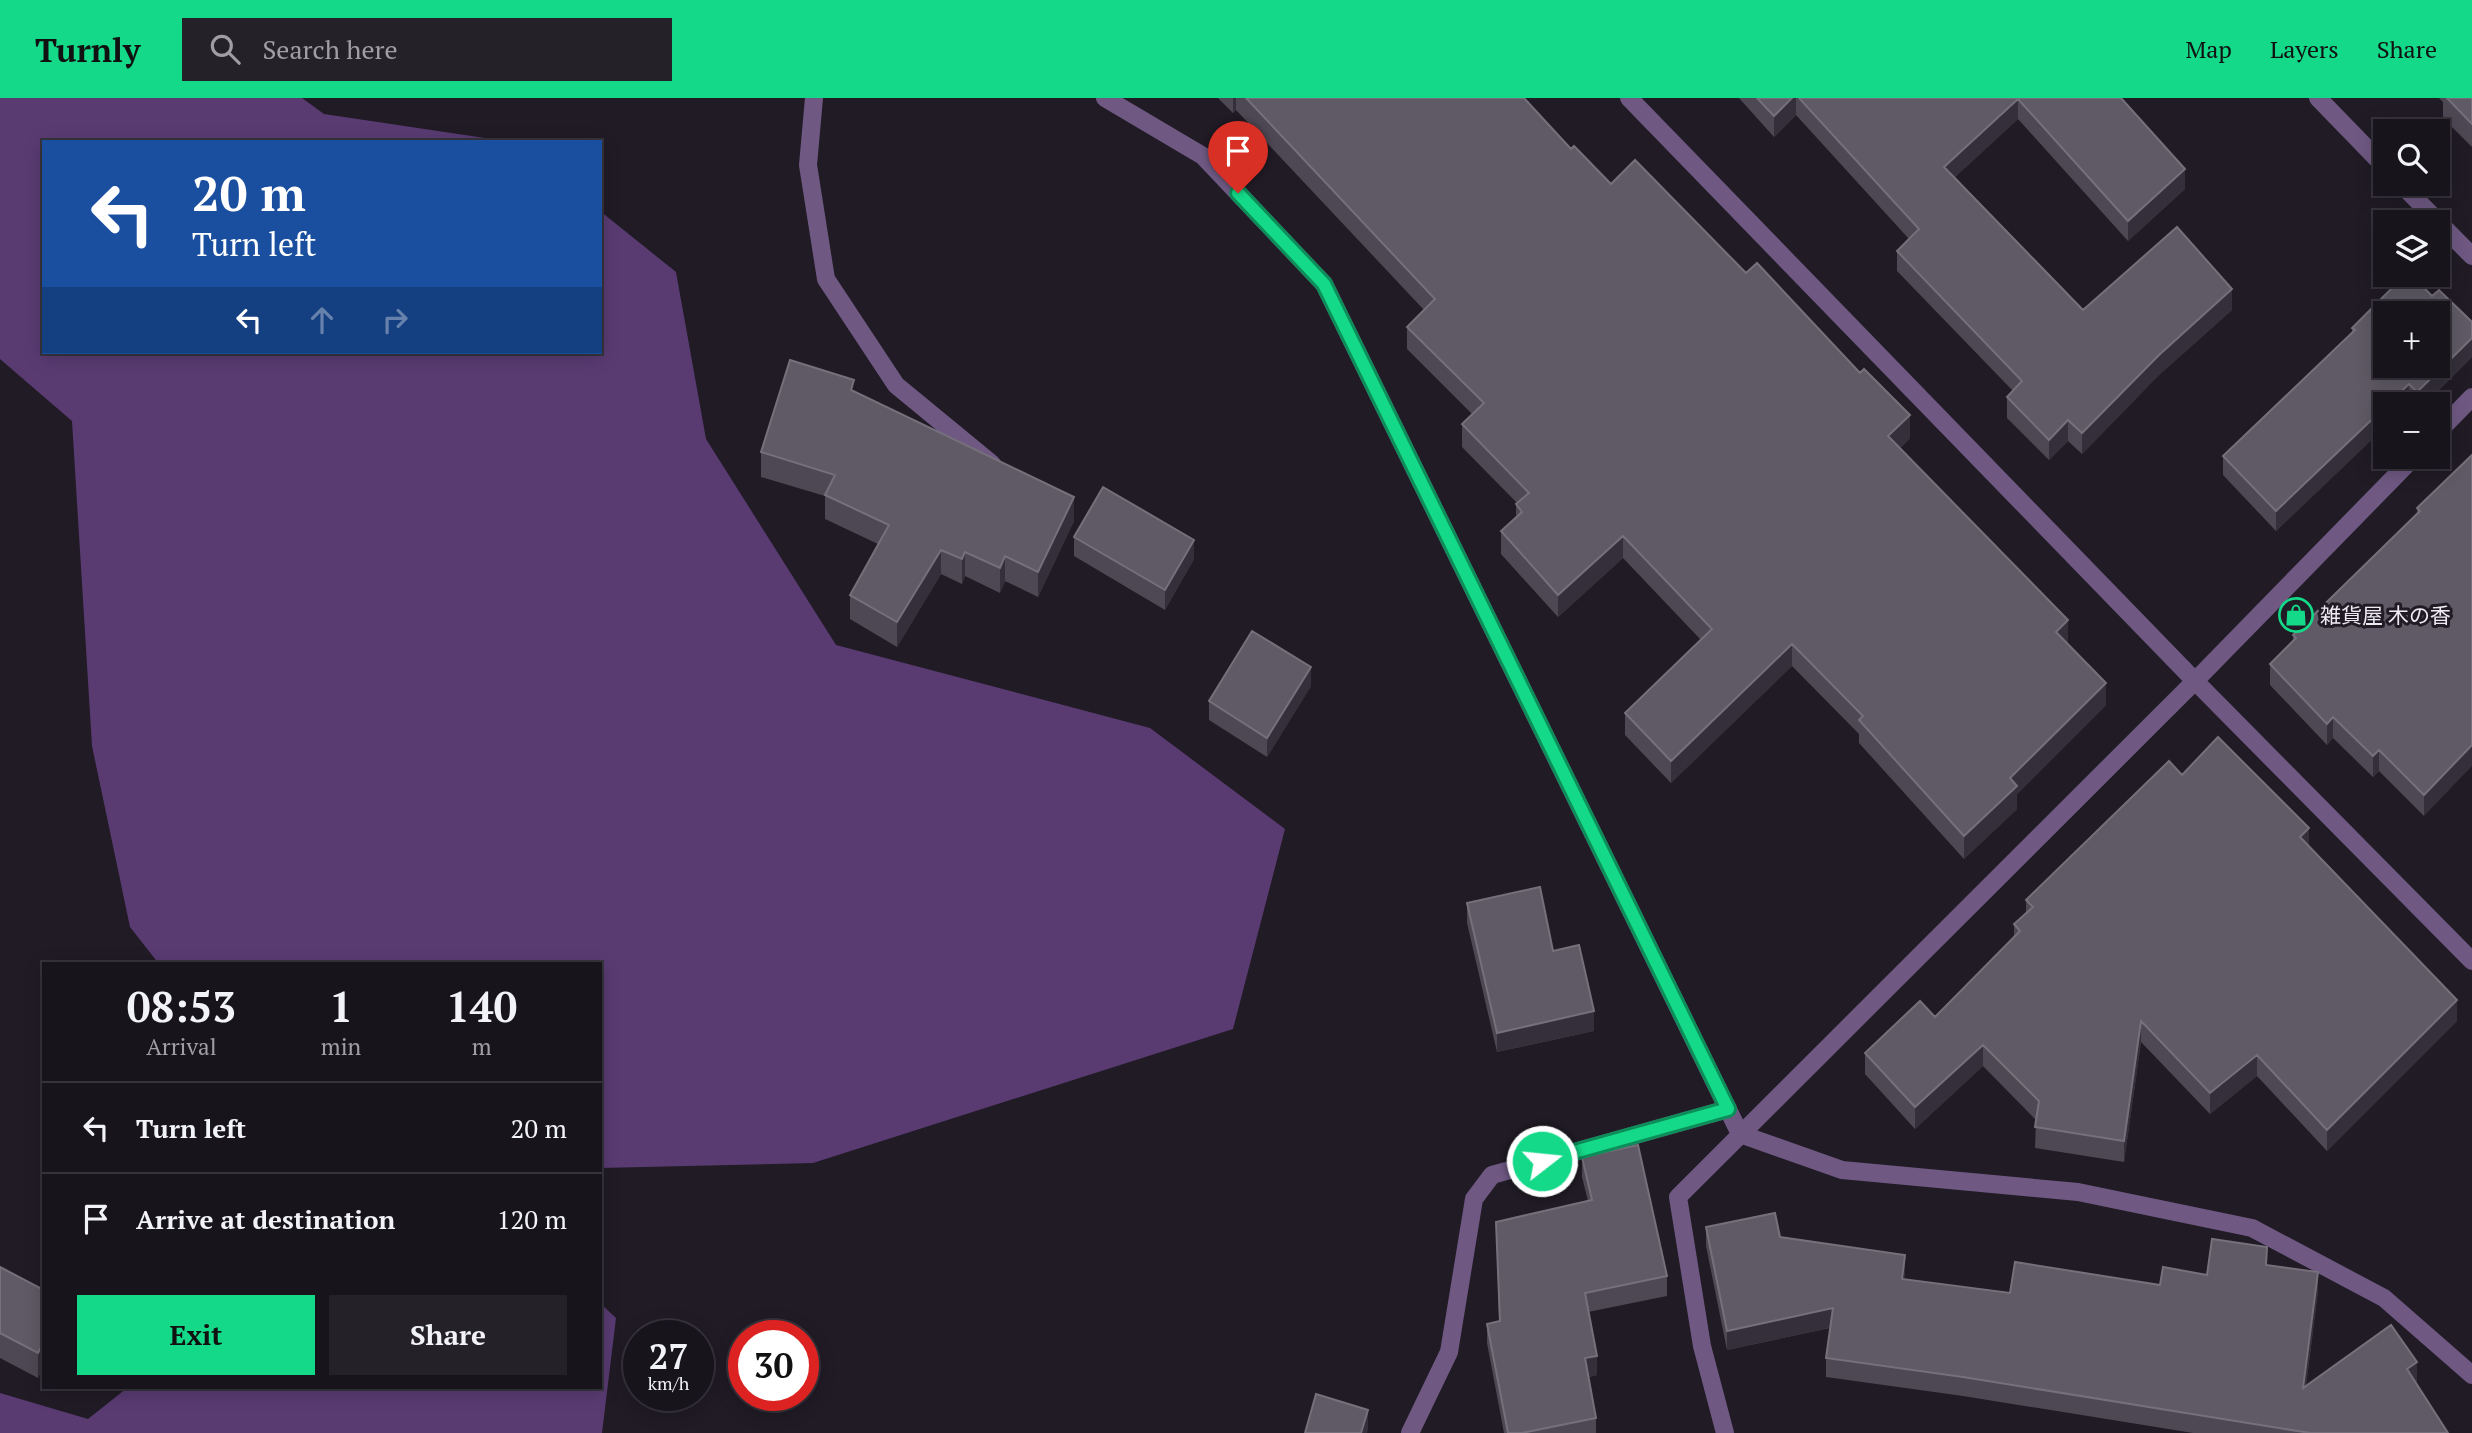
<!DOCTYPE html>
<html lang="en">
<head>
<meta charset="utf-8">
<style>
  :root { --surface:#18141c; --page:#252129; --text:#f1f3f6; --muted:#9f9ea3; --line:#36333b; --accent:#14d989 }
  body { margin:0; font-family:"PT Serif","Noto Sans JP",serif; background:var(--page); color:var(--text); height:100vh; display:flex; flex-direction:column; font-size:26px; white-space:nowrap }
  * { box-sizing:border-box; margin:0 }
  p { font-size:23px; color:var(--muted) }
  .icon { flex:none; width:38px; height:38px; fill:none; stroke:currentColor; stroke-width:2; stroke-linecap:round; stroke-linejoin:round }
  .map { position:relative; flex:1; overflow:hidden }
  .side { position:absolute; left:42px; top:864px; width:560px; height:427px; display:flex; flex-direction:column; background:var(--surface); border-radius:0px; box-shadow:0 4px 18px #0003,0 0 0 2px var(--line) }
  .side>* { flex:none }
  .banner { position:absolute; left:42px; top:42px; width:560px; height:214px; border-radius:0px; box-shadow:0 4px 18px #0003,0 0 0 2px var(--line); background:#1a4fa0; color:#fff; overflow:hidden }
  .fabs { position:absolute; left:2373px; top:21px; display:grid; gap:14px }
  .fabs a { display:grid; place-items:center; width:77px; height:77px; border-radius:0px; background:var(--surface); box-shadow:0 4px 18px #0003,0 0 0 2px var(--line); font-size:35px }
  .speed { position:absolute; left:623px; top:1222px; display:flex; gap:14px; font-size:35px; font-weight:700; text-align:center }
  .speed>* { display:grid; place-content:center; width:91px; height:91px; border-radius:50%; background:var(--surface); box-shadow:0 4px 18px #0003,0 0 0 2px var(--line); line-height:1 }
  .speed small { font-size:18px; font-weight:400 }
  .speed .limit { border:10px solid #d22; background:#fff; color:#111 }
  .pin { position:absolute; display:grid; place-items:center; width:60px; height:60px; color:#fff; margin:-72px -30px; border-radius:50% 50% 50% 0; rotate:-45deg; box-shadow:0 0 7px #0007 }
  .pin .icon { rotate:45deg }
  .me { position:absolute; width:77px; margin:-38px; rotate:74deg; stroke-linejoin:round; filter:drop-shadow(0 0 5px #0008) }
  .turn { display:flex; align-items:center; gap:24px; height:147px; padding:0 35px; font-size:32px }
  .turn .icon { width:91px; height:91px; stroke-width:2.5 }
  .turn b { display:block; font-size:49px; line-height:60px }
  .lanes { display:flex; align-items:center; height:66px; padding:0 35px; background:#0003; justify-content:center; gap:35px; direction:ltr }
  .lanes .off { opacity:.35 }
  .eta { display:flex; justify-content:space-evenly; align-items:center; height:119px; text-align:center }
  .eta b { font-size:42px; font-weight:800; line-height:49px }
  .cta { display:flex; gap:14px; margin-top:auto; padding:14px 35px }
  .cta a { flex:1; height:80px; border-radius:0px; background:var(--accent); color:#111; font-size:28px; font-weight:800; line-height:80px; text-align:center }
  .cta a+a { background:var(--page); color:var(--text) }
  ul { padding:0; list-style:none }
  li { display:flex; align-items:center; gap:21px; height:91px; padding:0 35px; border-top:2px solid var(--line) }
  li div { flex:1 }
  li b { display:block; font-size:26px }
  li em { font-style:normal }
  header { display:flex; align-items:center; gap:42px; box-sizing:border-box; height:98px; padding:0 35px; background:var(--accent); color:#111 }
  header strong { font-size:33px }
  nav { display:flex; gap:38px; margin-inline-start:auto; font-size:24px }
  .search { width:490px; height:63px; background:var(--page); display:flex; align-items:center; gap:18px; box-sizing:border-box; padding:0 24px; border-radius:0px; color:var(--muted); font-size:26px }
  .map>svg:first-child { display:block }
</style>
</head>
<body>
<header>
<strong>Turnly</strong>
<div class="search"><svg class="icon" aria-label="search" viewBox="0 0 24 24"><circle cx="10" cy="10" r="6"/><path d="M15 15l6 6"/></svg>Search here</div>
<nav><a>Map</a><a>Layers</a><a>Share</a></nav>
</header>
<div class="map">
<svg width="2472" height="1335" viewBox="0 0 2472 1335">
  <rect width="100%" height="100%" fill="#201b25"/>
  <!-- forest -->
  <path fill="#593b72" d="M 0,0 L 302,0 L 324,16 L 512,44 L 44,44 L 44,254 L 600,254 L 600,113 L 676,174 L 706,341 L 836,547 L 1150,630 L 1285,731 L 1233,931 L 813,1065 L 600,1070 L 600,866 L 159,866 L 130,829 L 92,648 L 72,323 L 0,261 Z
    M 600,1205 L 616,1220 L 602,1335 L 0,1335 L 0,1295 L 88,1321 L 127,1290 L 600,1290 Z"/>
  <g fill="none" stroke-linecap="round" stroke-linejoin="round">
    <!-- street -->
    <path stroke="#6f5983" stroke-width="18" d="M 814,0 L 808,67 L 826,181 L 896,287 L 992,366
      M 1105,0 L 1203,58 L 1324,186 L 1740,1036 L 1842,1072 L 2078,1094 L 2252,1130 L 2384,1200 L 2472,1277
      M 1629,0 L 2195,583 L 2472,863
      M 2318,0 L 2385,69
      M 2401,86 L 2472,158
      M 2438,334 L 2472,299
      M 1410,1335 L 1449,1254 L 1474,1101 L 1492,1077 L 1728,1011
      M 1725,1335 L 1702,1248 L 1678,1099 L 2195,583 L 2414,359"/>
  </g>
  <!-- wall -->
  <path fill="#4e4854" d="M 1218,0 L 1524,0 L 1571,51 L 1910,340 L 1900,350 L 2068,545 L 2067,546 L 2106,607 L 2017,696 L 2017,711 L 1964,761 L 1859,645 L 1859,636 L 1792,568 L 1671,685 L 1625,637 L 1625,615 L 1701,542 L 1623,460 L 1558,519 L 1501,456 L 1501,433 L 1516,420 L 1516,406 L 1517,405 L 1462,349 L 1462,326 L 1472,316 L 1407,251 L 1407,229 L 1424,212 L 1236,12 L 1233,15 Z
    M 1739,0 L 2121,0 L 2185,91 L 2128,143 L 2018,21 L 1955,79 L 2083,212 L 2232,212 L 2159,277 L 2082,356 L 2068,343 L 2049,362 L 2007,320 L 2007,299 L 2013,293 L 1897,173 L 1897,153 L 1909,141 L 1796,17 L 1774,39 Z
    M 2439,0 L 2472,0 L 2472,49 L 2443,20 L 2443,4 Z
    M 2352,230 L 2472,259 L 2425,306 L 2385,306 L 2385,329 L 2276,433 L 2223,377 L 2223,358 L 2352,234 Z
    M 854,294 L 1074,423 L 1038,499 L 1005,483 L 1000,495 L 965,478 L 962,486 L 941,476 L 897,549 L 850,521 L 850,497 L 878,446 L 825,421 L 825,398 L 761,379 L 761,354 Z
    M 2472,357 L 2424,718 L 2379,673 L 2373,679 L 2333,640 L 2327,647 L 2270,587 L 2270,566 L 2293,544 L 2293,537 L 2417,416 L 2417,410 Z
    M 1074,439 L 1194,461 L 1165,512 L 1074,458 Z
    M 1311,588 L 1267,659 L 1209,622 L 1209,603 Z
    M 2182,677 L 2309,748 L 2457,923 L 2327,1053 L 2257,978 L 2210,1016 L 2141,944 L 2124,1064 L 2035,1050 L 2036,1022 L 1983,968 L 1915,1031 L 1865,976 L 1865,955 L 1935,919 L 2014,839 L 2014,826 L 2026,815 L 2026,802 Z
    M 1467,805 L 1553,853 L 1594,933 L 1497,954 L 1467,825 Z
    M 1582,1059 L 1667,1178 L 1667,1198 L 1588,1214 L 1597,1277 L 1588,1279 L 1596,1320 L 1596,1335 L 1504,1335 L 1487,1245 L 1487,1226 L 1499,1223 L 1496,1124 L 1588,1103 L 1582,1079 Z
    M 1706,1129 L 1780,1139 L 1905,1176 L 1904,1181 L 2010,1195 L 2160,1187 L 2207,1177 L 2267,1168 L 2318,1193 L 2306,1288 L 2417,1283 L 2416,1284 L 2448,1335 L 2193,1335 L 1963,1298 L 1826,1279 L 1826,1260 L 1830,1230 L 1727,1252 L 1706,1148 Z
    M 0,1169 L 44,1192 L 44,1268 L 38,1280 L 0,1260 Z"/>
  <!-- shaded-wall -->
  <path fill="#342f3a" d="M 1233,0 L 1236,0 L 1236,12 L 1233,15 Z
    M 1792,0 L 1796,0 L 1796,17 L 1774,39 L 1774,18 Z
    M 2018,1 L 2018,21 L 1944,89 L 1944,69 Z
    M 2185,71 L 2185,91 L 2128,143 L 2128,123 Z
    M 2232,191 L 2232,212 L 2159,277 L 2082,356 L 2082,335 L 2159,257 Z
    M 2472,240 L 2472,259 L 2425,306 L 2417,306 L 2417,294 Z
    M 2409,286 L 2409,306 L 2388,306 Z
    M 2385,309 L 2385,329 L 2276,433 L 2276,413 Z
    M 1910,317 L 1910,340 L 1888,361 L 1888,338 Z
    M 2068,322 L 2068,343 L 2049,362 L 2049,342 Z
    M 1074,399 L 1074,423 L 1038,499 L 1038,474 Z
    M 1623,438 L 1623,460 L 1558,519 L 1558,497 Z
    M 1194,442 L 1194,461 L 1165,512 L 1165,492 Z
    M 941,452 L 941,476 L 897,549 L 897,524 Z
    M 965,454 L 965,478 L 962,486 L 962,461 Z
    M 1005,458 L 1005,483 L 1000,495 L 1000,470 Z
    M 2068,522 L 2068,545 L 2056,557 L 2056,534 Z
    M 1792,546 L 1792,568 L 1671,685 L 1671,663 Z
    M 1311,569 L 1311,588 L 1267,659 L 1267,640 Z
    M 2106,585 L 2106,607 L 2017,696 L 2017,711 L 1964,761 L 1964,738 L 2010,680 Z
    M 2333,619 L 2333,640 L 2327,647 L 2327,626 Z
    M 2472,647 L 2472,668 L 2424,718 L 2424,697 Z
    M 2379,652 L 2379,673 L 2373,679 L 2373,658 Z
    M 2309,730 L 2309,751 L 2300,739 Z
    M 2457,902 L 2457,923 L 2327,1053 L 2327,1032 Z
    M 1594,913 L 1594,933 L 1497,954 L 1497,935 Z
    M 2141,923 L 2141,944 L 2124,1064 L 2124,1043 Z
    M 1983,947 L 1983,968 L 1915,1031 L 1915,1009 Z
    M 2257,957 L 2257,978 L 2210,1016 L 2210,995 Z
    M 1905,1157 L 1905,1176 L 1902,1200 L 1902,1181 Z
    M 2318,1174 L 2318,1193 L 2303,1309 L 2303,1290 Z
    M 1833,1210 L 1833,1229 L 1727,1252 L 1727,1233 Z
    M 44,1243 L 44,1268 L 38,1280 L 38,1255 Z
    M 1597,1258 L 1597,1277 L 1585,1280 L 1585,1260 Z
    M 2417,1264 L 2417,1283 L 2407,1290 L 2407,1271 Z
    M 1368,1312 L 1368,1331 L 1367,1335 L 1361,1335 Z"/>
  <!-- building -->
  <path fill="#5f5a65" stroke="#75707b" stroke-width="2" fill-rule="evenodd" d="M 1246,0 L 1524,0 L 1571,51 L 1574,48 L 1611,86 L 1635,62 L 1746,175 L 1757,165 L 1860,275 L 1864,271 L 1910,317 L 1888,338 L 2068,522 L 2056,534 L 2106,585 L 2010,680 L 2017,688 L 1964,738 L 1859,622 L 1863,618 L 1792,546 L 1671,663 L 1625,615 L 1712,531 L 1623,438 L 1558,497 L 1501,433 L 1522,414 L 1516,406 L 1529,395 L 1462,326 L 1484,305 L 1407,229 L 1435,201 Z
    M 1757,0 L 1792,0 L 1774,18 Z
    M 1799,0 L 2121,0 L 2185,71 L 2128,123 L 2018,1 L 1944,69 L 2083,212 L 2177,129 L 2232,191 L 2159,257 L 2082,335 L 2068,322 L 2049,342 L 2007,299 L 2022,283 L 1897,153 L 1919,131 Z
    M 2447,0 L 2472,0 L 2472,26 Z
    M 2405,177 L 2412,177 L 2432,198 L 2439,192 L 2472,224 L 2472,240 L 2417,294 L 2409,286 L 2388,306 L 2385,306 L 2385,309 L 2276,413 L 2223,358 L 2355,232 L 2352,230 ZM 2385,215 L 2438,215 L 2438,268 L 2385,268 Z
    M 790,262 L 854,282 L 851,292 L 1074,399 L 1038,474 L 1005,458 L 1000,470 L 965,454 L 962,461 L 941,452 L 897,524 L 850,497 L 889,427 L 825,397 L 835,377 L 761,354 Z
    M 2472,357 L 2472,647 L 2424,697 L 2379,652 L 2373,658 L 2333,619 L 2327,626 L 2270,566 L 2296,540 L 2293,537 L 2420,413 L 2417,410 Z
    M 1103,389 L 1194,442 L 1165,492 L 1074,439 Z
    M 1252,533 L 1311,569 L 1267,640 L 1209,603 Z
    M 2218,639 L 2309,730 L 2300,739 L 2457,902 L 2327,1032 L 2257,957 L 2210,995 L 2141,923 L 2124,1043 L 2035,1029 L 2039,1003 L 1983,947 L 1915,1009 L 1865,955 L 1920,903 L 1935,919 L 2020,833 L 2014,826 L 2033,809 L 2026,802 L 2169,663 L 2182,677 Z
    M 1540,789 L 1553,853 L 1579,847 L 1594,913 L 1497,935 L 1467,805 Z
    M 1638,1047 L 1667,1178 L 1585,1195 L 1597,1258 L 1585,1260 L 1596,1320 L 1522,1335 L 1508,1335 L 1487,1226 L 1500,1223 L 1496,1124 L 1592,1102 L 1582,1059 Z
    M 1775,1115 L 1780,1139 L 1905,1157 L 1902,1181 L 2010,1195 L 2015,1164 L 2160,1187 L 2163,1169 L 2207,1177 L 2212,1141 L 2267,1149 L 2266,1167 L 2318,1174 L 2303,1290 L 2391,1227 L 2417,1264 L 2407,1271 L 2448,1335 L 2310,1335 L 1963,1279 L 1826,1260 L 1833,1210 L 1727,1233 L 1706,1129 Z
    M 0,1169 L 44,1192 L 44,1243 L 38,1255 L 0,1235 Z
    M 1316,1296 L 1368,1312 L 1361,1335 L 1305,1335 Z"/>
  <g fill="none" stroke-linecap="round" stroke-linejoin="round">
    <!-- route casing -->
    <g stroke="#0d8d59" stroke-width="18">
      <path id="route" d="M 1238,95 L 1324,186 L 1728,1011 L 1542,1063"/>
    </g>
    <!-- route -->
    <use href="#route" stroke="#14d989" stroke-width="12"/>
  </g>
  <!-- icons -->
  <defs>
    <g id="shop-ring" transform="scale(1.75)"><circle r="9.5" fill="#201b25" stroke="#14d989" stroke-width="1.5"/><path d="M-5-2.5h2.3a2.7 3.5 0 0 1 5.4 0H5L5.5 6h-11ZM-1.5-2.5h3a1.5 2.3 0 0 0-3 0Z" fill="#14d989"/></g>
  </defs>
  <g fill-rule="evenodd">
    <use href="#shop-ring" x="2296" y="517"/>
  </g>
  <g text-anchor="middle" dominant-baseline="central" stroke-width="6" stroke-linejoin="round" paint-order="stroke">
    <!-- poi labels -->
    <g font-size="21" fill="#edeaf1" stroke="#201b25" text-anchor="start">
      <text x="2320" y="517">雑貨屋 木の香</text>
    </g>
  </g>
</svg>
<div class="fabs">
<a><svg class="icon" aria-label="search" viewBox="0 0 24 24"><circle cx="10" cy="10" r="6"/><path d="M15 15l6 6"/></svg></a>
<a><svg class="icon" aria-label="layers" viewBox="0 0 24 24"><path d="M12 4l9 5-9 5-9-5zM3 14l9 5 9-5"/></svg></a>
<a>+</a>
<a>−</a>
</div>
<div class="speed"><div>27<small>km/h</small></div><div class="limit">30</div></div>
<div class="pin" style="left:1238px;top:95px;background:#d93025"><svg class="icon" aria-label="arrive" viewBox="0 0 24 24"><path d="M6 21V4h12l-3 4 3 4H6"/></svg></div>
<svg class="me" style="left:1542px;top:1063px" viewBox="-20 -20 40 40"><circle r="17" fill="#14d989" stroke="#fff" stroke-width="3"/><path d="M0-11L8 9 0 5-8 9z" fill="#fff"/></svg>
<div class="banner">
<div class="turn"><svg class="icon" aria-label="left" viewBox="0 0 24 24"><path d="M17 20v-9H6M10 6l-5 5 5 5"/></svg><div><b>20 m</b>Turn left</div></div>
<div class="lanes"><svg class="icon" aria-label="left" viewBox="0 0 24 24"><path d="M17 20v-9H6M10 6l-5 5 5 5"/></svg><svg class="icon off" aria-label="ahead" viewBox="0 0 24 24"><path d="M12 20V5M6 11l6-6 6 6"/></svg><svg class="icon off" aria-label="right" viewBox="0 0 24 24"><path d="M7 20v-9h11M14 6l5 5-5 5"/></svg></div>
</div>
<section class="side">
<div class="eta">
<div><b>08:53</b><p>Arrival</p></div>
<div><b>1</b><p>min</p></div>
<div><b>140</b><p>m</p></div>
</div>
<ul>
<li><svg class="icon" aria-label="left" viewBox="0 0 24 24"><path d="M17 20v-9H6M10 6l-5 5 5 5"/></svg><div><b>Turn left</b></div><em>20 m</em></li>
<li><svg class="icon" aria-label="arrive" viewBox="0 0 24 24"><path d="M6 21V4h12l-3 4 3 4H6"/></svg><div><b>Arrive at destination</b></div><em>120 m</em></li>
</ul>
<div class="cta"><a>Exit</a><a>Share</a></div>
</section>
</div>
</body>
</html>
